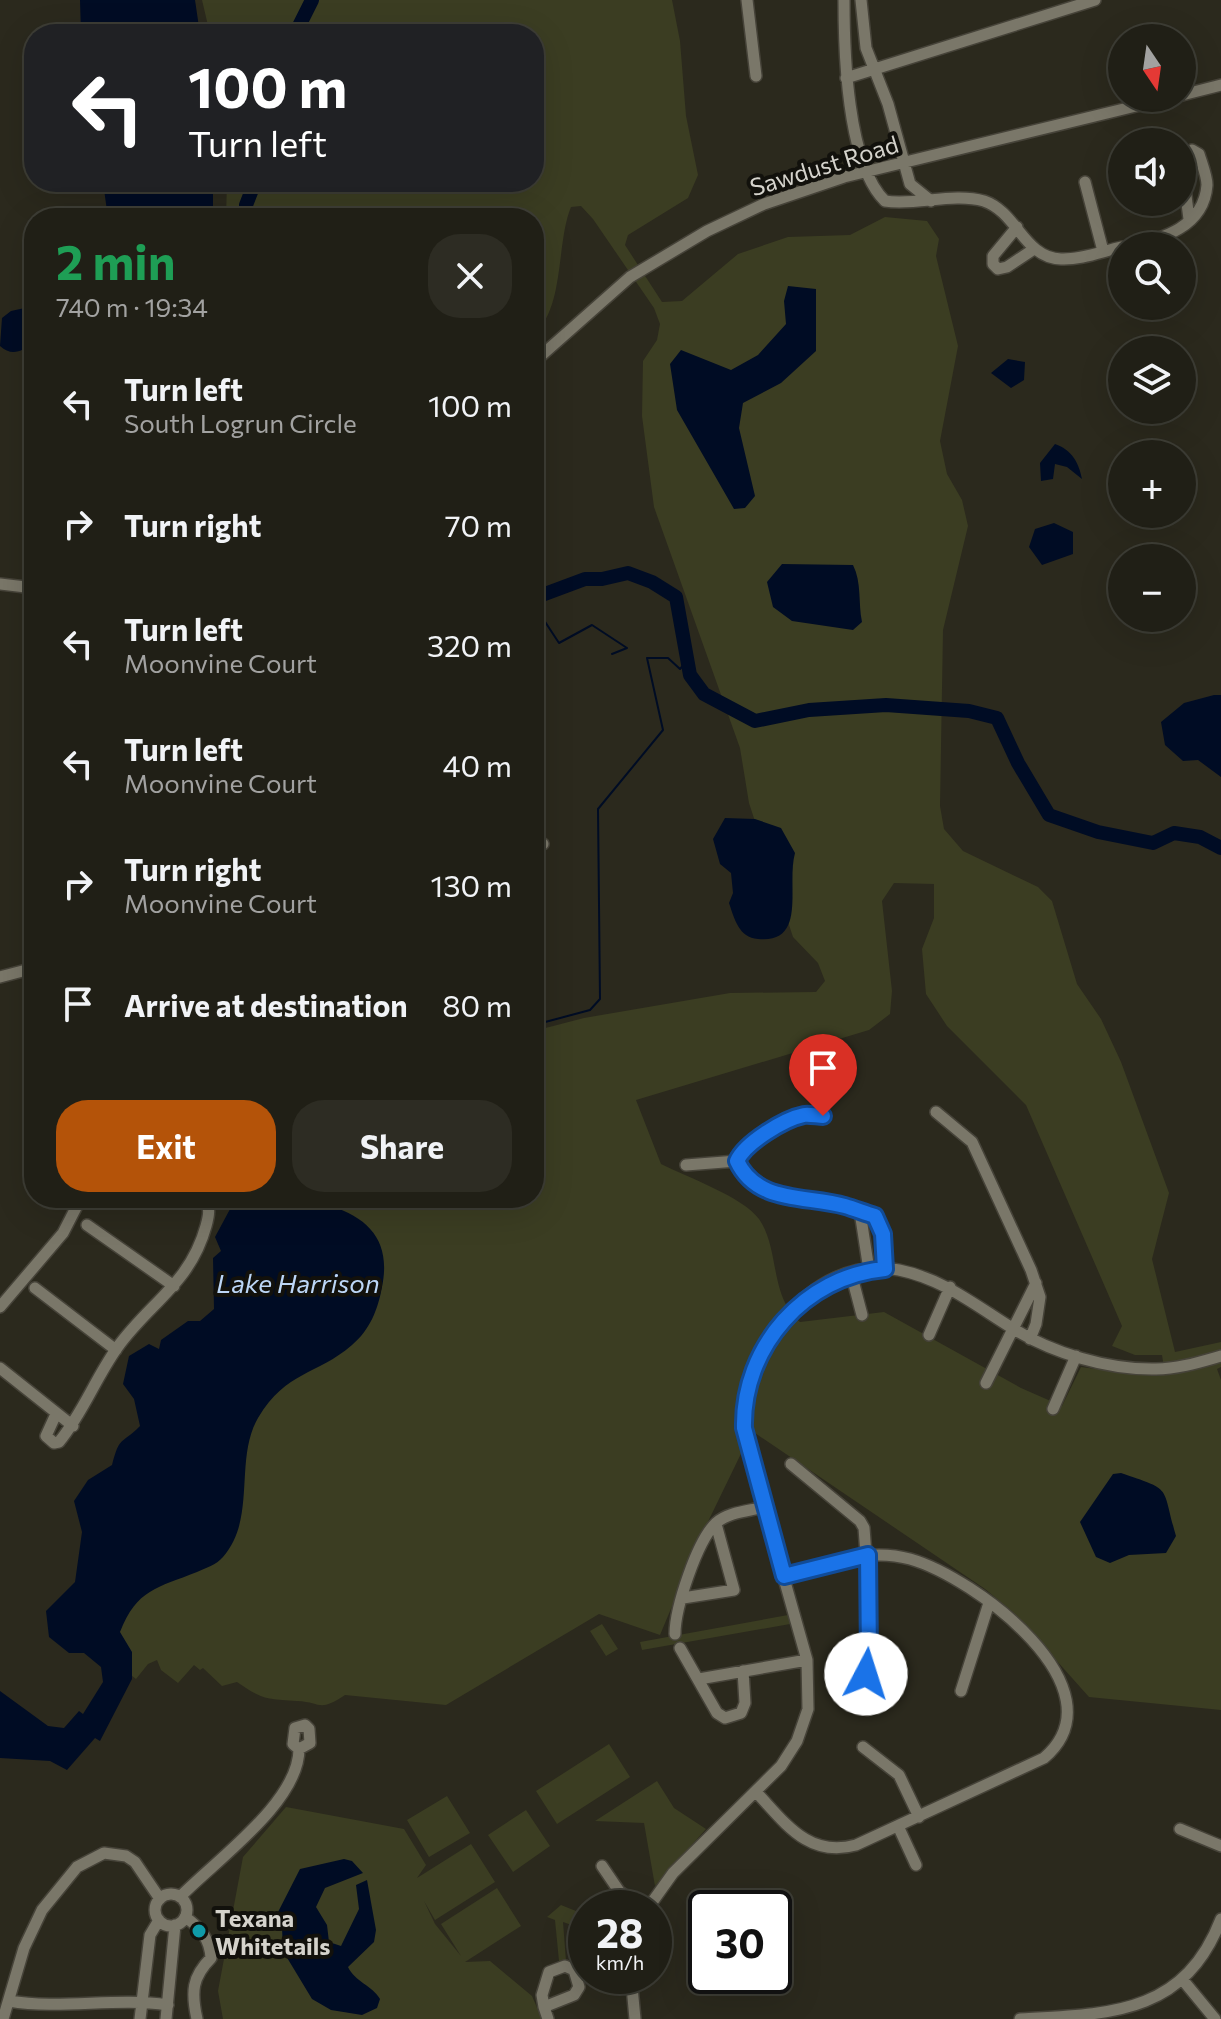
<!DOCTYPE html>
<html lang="en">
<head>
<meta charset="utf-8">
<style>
  :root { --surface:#201f16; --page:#2d2c23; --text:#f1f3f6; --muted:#a2a2a1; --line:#3d3d35; --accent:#b45309 }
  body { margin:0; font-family:Commissioner,sans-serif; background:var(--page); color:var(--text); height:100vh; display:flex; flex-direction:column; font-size:30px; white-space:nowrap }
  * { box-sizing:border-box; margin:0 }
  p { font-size:26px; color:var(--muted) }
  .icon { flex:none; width:44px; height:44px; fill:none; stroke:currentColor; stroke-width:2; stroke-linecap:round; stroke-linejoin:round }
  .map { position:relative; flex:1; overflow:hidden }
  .sheet { position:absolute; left:24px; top:208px; width:520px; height:1000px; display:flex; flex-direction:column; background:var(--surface); border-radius:32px; box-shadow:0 8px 32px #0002,0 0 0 2px var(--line) }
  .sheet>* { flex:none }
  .banner { position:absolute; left:24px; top:24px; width:520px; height:168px; border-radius:32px; box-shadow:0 8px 32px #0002,0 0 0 2px var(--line); background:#202124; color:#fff; overflow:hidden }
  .needle { width:52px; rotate:167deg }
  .controls { position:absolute; left:1108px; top:24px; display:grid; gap:16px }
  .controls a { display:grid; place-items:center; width:88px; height:88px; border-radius:50%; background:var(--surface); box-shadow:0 8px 32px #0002,0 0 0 2px var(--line); font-size:40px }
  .speed { position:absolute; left:568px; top:1890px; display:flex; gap:16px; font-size:40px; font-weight:700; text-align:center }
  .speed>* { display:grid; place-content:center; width:104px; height:104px; border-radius:50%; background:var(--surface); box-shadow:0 8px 32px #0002,0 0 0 2px var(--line); line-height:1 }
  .speed small { font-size:20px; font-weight:400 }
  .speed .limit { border:4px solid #111; border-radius:12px; background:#fff; color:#111 }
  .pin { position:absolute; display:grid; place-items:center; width:68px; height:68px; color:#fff; margin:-82px -34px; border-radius:50% 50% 50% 0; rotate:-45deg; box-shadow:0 0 8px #0007 }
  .pin .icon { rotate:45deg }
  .me { position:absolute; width:88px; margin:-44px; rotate:5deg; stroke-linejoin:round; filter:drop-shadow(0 0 6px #0008) }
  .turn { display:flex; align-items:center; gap:28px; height:168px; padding:0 32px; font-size:36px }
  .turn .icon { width:104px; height:104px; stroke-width:2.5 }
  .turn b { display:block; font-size:56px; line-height:68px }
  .round { display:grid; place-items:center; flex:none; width:84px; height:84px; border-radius:32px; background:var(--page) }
  .headline { display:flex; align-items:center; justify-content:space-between; height:136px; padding:0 32px }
  h1 { font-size:48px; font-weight:700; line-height:60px; color:#1e9e55 }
  .action { display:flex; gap:16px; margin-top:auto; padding:16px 32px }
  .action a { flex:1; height:92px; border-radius:32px; background:var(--accent); color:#fff; font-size:32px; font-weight:700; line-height:92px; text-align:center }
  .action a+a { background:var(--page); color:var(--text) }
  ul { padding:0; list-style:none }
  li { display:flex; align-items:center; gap:24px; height:120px; padding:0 32px }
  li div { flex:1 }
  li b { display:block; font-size:30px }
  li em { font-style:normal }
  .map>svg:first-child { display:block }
</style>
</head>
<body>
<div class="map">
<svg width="1221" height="2019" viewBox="0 0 1221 2019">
  <rect width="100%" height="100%" fill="#2b291d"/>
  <!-- green -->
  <path fill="#3b3d22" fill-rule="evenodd" d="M 202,0 L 672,0 L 680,41 L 686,116 L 698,175 L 688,198 L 628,235 L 625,245 L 662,302 L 682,301 L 738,254 L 788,237 L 850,235 L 885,217 L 927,221 L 939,239 L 936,256 L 958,346 L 940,441 L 947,474 L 962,500 L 968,526 L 943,630 L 940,806 L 944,829 L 963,851 L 1038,887 L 1052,901 L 1077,984 L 1101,1019 L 1121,1062 L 1169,1193 L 1152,1259 L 1175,1352 L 1221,1342 L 1221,1367 L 1217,1369 L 1221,1380 L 1221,1710 L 1089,1697 L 1013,1612 L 985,1589 L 752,1431 L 703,1532 L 660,1635 L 599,1614 L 446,1705 L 345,1695 C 318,1713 322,1702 297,1701 C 266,1699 263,1700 237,1682 L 222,1686 L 203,1668 L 200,1670 L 194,1665 L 178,1683 L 161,1670 L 157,1660 L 148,1664 L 136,1679 L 112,1660 L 106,1599 L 305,1198 L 534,1198 L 534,1031 L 584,1018 L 730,993 L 816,992 L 825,981 L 818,963 L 793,937 L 749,803 L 740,748 L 654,507 L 642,416 L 643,361 L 657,340 L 660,324 L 654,308 L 593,219 L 581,206 L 571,207 C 556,243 565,307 534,334 L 534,218 L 226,218 L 227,182 L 534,182 L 534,34 L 210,34 ZM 894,883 L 934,884 L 934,918 L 922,949 L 926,994 L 947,1026 L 1026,1105 L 1122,1326 L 1112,1346 L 1135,1355 L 1162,1355 L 1165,1374 L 1143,1375 L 1081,1367 L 1062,1406 L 1021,1388 L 884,1312 L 800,1322 C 769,1296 780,1249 759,1219 C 743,1197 687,1177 661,1164 L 636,1100 L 869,1030 L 890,1014 L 892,991 L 882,901 Z
    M 788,1615 L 790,1624 L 642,1650 L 640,1642 Z
    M 602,1624 L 618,1649 L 606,1656 L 590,1631 Z
    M 609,1744 L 630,1777 L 557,1824 L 536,1791 Z
    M 657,1781 L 674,1808 L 706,1829 L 655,1886 L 644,1823 L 595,1821 Z
    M 447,1796 L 470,1833 L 429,1857 L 407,1820 Z
    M 286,1807 L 404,1829 L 426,1865 L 417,1878 L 471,1844 L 495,1882 L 435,1920 L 424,1901 L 435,1924 L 461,1956 L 441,1924 L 497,1888 L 521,1926 L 465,1962 L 490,1961 L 532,1996 L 542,2019 L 223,2019 L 218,1991 L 243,1857 Z
    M 526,1810 L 550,1846 L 513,1872 L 488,1835 Z
    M 561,1905 L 586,1915 L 586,1930 L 563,1922 L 566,1961 L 559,1961 L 555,1920 L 547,1917 Z"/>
  <!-- water -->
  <path fill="#000c24" d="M 80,0 L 195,0 L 200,34 L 81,34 Z
    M 103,182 L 213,182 L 213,218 L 108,218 Z
    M 788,286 L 816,289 L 816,351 L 781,383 L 743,403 L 739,428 L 755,496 L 745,508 L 734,509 L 677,410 L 670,364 L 681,350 L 731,370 L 758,355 L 786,324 L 784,301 Z
    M 34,306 L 34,343 C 22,351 12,357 0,346 L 2,318 L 11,311 Z
    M 1008,359 L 1025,362 L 1024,380 L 1011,388 L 991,373 Z
    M 1055,444 C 1072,450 1079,463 1082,479 L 1067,467 L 1055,464 L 1053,479 L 1041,481 L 1040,463 Z
    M 1054,523 L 1073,532 L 1073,554 L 1042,565 L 1029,547 L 1035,529 Z
    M 782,564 L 853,565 C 862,583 858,603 862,622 L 853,630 L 792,621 L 773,607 L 767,582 Z
    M 1214,695 L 1221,695 L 1221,777 L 1198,760 L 1183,761 L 1165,745 L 1161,722 L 1184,703 Z
    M 725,818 L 755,819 L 781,828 L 795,853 C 786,885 808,944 758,939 C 739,938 734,918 729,903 L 733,893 L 731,873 L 720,864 L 713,839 Z
    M 236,1198 C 259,1198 285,1196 308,1198 C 316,1199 323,1204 331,1206 C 371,1219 391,1243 382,1287 C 378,1309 370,1330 352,1345 C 316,1376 287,1370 258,1418 C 234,1459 257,1518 223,1557 C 216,1565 206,1568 197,1572 C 157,1588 137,1589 120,1632 L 132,1652 L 132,1679 L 100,1741 L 95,1738 L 67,1770 L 50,1761 L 0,1758 L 0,1691 L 48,1726 L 64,1728 L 79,1711 L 83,1714 L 103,1682 L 101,1667 L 84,1653 L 69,1653 L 49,1637 L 46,1611 L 75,1582 L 82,1532 L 74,1501 L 88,1480 L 112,1465 C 120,1435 120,1446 140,1426 L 134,1399 L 123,1384 L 129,1356 L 149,1344 L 159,1349 L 161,1340 L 188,1321 L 200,1321 L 214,1309 L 213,1258 L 221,1251 L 215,1237 Z
    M 1121,1473 C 1174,1491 1161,1485 1176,1536 L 1166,1553 L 1129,1555 L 1110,1563 L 1096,1557 L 1080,1522 L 1113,1474 Z
    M 344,1859 L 352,1861 L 363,1873 L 325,1888 L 316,1907 L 327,1925 L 329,1942 L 341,1946 L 359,1909 L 356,1885 L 367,1880 L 376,1930 L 374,1942 L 348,1967 C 355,1982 372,1985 380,1999 L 377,2008 L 362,2015 L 331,2010 L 312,1999 L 283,1951 L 282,1927 L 276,1916 L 300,1869 Z"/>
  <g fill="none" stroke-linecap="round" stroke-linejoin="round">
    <!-- stream -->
    <path stroke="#000c24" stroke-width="2" d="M 534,605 L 559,643 L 592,625 L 627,648 L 612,654
      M 534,1025 L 590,1010 L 600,999 L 598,809 L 663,730 L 647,658 L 668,658 L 680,669 L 686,662"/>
    <!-- river -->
    <path stroke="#000c24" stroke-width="14" d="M 295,34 L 312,0
      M 246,218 L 246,205 L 255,182
      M 534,598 L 585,579 L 602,579 L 628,573 L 652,582 L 676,597 L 690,675 L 704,694 L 755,721 L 809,710 L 886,705 L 969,711 L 997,718 L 1018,763 L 1049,815 L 1098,832 L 1153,843 L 1174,833 L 1200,837 L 1221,848"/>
    <!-- minor casing -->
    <g stroke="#464339" stroke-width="14">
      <path id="minor" d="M 747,0 L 756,76
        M 844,0 C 844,51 847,164 885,201 C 916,206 953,192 984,201 C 1017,212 1024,258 1061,259 C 1081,260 1103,251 1122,247
        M 861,0 L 866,48 L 888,104 L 910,184 L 931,201
        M 846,78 L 1095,0
        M 1182,95 L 1221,85
        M 1182,165 L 1189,219
        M 1085,182 L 1103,251
        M 1017,227 L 993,256 L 993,264 L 998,269 L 1007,267 L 1034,249
        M 1129,246 C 1162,239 1204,227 1207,185 C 1207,176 1202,164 1199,154 L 1192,150 L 1182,157
        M 534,362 L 630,277 L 707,231 L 764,204 L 844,177 L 1169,98
        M 0,584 L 34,588
        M 534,846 L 543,844
        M 0,977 L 34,968
        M 936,1112 L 972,1142 L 1031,1270 L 1040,1297 L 1036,1324 L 1030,1339
        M 823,1116 C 817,1116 809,1114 804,1115 C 784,1119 745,1143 737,1161 C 756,1204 806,1195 845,1206 C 855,1209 865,1213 875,1216 L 883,1234 L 885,1269
        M 686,1165 L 737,1161
        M 860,1212 L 869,1270
        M 87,1225 L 174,1286
        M 851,1273 L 862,1315
        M 35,1288 L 116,1350
        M 0,1307 L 63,1233 L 81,1198
        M 929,1335 L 950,1287
        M 0,1368 L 73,1426
        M 986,1383 L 1036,1283
        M 1053,1409 L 1076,1356
        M 56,1414 L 46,1436 L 54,1443 L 59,1442 C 83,1413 95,1379 117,1348 C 149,1303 190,1284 206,1226 C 209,1215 211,1207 203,1198
        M 791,1464 L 860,1521 L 864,1528 L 869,1594 L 866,1674
        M 683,1598 L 734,1590 L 716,1524
        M 675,1634 C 675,1608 697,1541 716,1523 C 728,1512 749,1511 764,1507
        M 680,1648 L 717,1713 L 725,1718 L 741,1713 L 745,1703 L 743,1671
        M 699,1679 L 807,1660
        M 961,1691 L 989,1603
        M 863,1747 L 899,1775 L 919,1817
        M 757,1793 C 786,1824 809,1858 856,1845 L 1044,1758 C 1125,1689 974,1577 910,1559 C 867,1547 825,1564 784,1576
        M 898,1826 L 916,1865
        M 1180,1829 L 1221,1846
        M 602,1866 L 619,1891 L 641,1908
        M155 1910a16 16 0 1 1 32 0a16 16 0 1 1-32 0Z
        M 180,1897 C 216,1860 299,1802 299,1749 L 293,1744 L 295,1728 L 305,1725 L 309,1729 L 310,1743 L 299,1749
        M 648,1908 L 673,1873 L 781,1766 L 797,1741 L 808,1709 L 807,1660 L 745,1440 C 737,1360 809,1252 899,1270 C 943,1279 975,1305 1012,1328 C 1052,1353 1108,1370 1156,1369 C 1178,1369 1200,1362 1221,1356
        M 185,1917 C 200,1927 210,1939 211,1958 C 192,1977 191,1992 197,2019
        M 565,1966 L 574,1970 L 579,1987 L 574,1995 L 544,2007 L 542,1995 L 549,1972 Z
        M 631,1976 L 635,2019
        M 1182,1979 L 1215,2019
        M 9,2001 C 62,2010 115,1997 168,2005
        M 544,2007 L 548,2019
        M 3,2019 L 24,1948 L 42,1910 L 77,1867 L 104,1853 L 126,1856 L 135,1862 L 160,1899
        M 140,2019 L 150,1935 L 159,1920
        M 166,2019 L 175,1925
        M 1020,2019 C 1109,2014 1184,2015 1221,1919"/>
    </g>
    <!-- minor -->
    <use href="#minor" stroke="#7a7769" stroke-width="11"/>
  </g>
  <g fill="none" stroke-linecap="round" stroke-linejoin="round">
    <!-- route casing -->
    <g stroke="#114b97" stroke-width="20">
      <path id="route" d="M 823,1116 C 818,1116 809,1114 804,1115 C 784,1119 745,1143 737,1161 C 757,1204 806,1195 845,1206 C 855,1209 865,1213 875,1216 L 883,1234 L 885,1269 C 805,1276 742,1347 744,1428 L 784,1576 L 868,1555 L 869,1658 L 866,1674"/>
    </g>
    <!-- route -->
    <use href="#route" stroke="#1a73e8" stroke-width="14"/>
  </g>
  <!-- markers -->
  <circle fill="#0f9aa8" stroke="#12110c" stroke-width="3" cx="199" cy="1931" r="8"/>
  <g text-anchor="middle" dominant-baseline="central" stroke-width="8" stroke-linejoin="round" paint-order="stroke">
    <!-- street labels -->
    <g font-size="24" fill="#d5d3cc" stroke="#12110c">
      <text transform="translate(824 165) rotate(-17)">Sawdust Road</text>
    </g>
    <!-- poi labels -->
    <g font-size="24" font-weight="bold" fill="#d5d3cc" stroke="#12110c" text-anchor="start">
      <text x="215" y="1917">Texana<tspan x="215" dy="28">Whitetails</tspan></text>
    </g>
    <!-- water labels -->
    <g font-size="26" font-style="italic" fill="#bcd6f6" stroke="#12110c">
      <text x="298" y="1282">Lake Harrison</text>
    </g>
  </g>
</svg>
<div class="controls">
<a><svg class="needle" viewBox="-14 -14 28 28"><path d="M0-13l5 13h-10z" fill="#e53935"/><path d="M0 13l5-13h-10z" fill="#a2a2a1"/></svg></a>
<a><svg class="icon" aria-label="sound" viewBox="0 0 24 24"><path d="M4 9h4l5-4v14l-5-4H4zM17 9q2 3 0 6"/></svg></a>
<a><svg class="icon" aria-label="search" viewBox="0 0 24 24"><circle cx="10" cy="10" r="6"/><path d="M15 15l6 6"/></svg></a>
<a><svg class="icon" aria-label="layers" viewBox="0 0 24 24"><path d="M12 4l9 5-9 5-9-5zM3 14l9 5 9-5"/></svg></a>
<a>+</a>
<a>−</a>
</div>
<div class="speed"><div>28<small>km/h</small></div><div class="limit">30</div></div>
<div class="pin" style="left:823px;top:1116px;background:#d93025"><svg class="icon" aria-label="arrive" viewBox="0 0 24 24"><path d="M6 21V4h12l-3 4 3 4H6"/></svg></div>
<svg class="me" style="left:866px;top:1674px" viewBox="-20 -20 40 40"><circle r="19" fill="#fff"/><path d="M0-13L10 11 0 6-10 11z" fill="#1a73e8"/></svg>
<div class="banner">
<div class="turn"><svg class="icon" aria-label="left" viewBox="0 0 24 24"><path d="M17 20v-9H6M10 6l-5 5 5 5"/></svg><div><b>100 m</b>Turn left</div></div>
</div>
<section class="sheet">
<div class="headline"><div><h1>2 min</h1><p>740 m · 19:34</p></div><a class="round"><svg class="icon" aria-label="close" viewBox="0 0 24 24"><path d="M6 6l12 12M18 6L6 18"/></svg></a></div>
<ul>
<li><svg class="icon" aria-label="left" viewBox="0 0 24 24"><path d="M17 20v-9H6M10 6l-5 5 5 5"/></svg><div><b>Turn left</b><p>South Logrun Circle</p></div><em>100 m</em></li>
<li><svg class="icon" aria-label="right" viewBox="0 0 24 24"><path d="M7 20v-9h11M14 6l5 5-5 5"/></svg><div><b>Turn right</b></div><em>70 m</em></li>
<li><svg class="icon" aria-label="left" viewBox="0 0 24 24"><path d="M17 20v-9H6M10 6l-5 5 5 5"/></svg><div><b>Turn left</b><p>Moonvine Court</p></div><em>320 m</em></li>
<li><svg class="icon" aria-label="left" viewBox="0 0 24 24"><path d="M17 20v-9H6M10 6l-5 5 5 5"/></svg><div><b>Turn left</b><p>Moonvine Court</p></div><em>40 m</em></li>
<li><svg class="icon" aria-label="right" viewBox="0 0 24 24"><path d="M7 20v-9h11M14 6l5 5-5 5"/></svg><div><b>Turn right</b><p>Moonvine Court</p></div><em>130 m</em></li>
<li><svg class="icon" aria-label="arrive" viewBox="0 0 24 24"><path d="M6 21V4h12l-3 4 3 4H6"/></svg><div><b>Arrive at destination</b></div><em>80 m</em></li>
</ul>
<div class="action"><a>Exit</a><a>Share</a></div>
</section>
</div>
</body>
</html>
